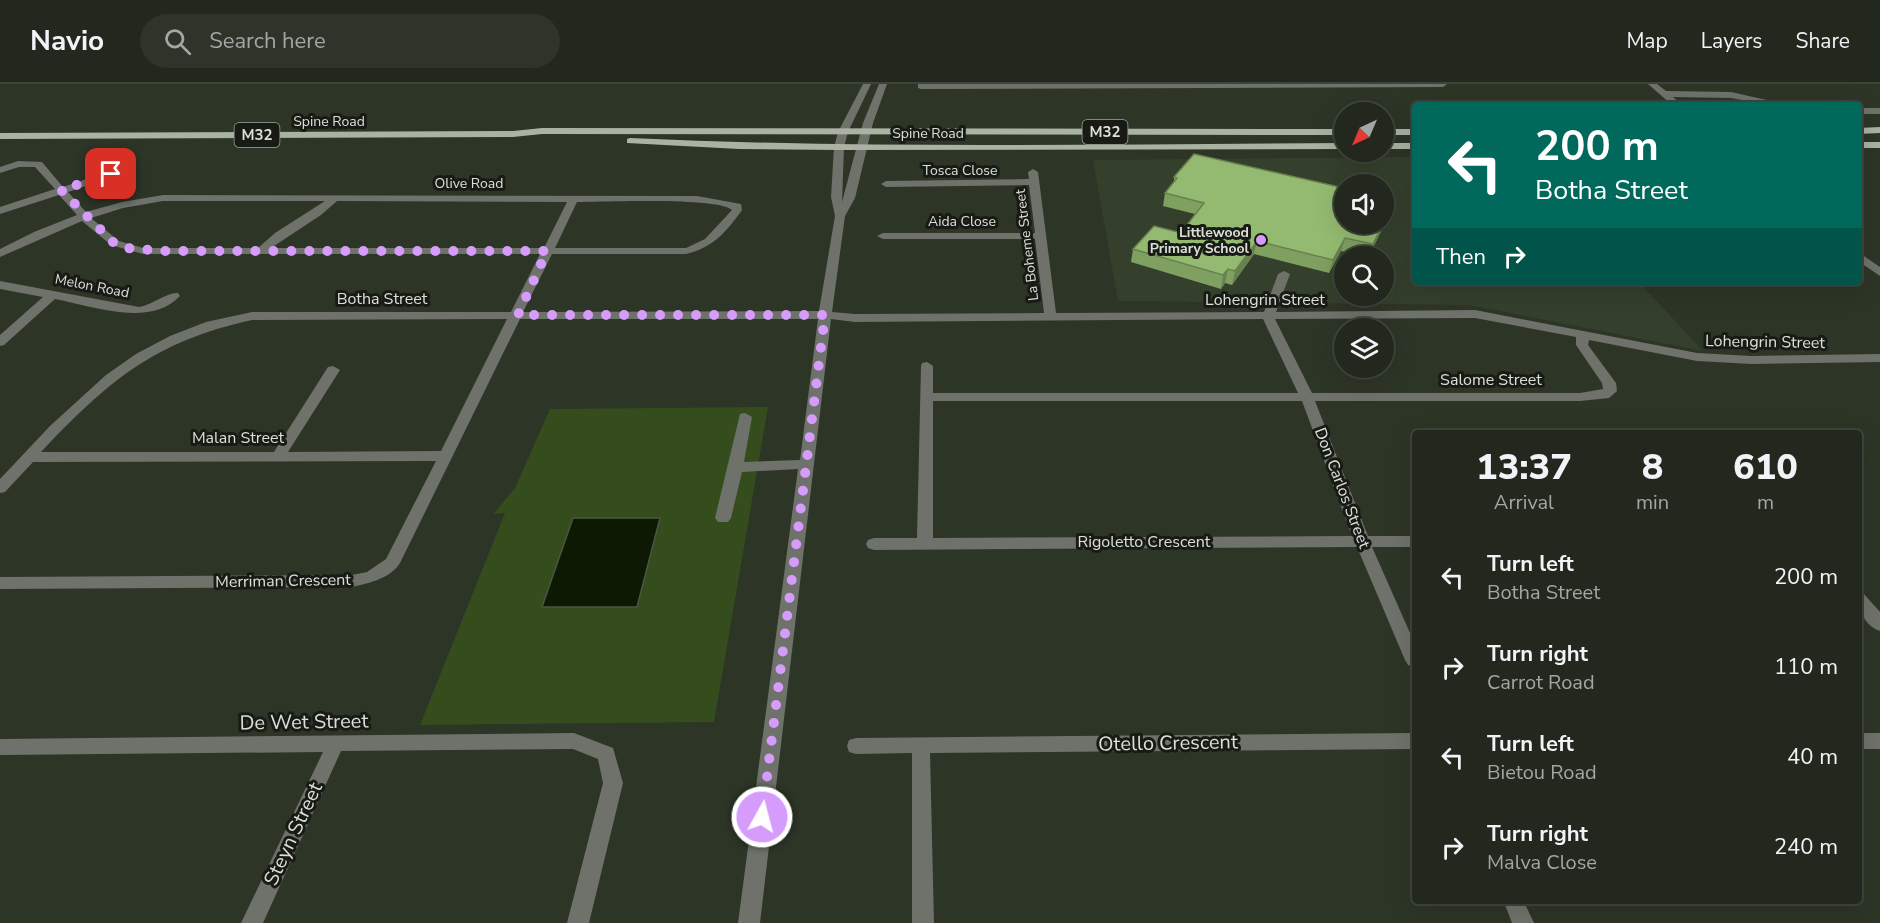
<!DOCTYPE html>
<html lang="en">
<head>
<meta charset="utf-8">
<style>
  :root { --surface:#22281d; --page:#2e342a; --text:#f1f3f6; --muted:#a2a6a4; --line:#3f443b }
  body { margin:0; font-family:"Nunito Sans",sans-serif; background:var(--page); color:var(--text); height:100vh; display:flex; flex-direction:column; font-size:22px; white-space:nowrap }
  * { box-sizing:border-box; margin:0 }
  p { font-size:20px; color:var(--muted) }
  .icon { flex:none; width:33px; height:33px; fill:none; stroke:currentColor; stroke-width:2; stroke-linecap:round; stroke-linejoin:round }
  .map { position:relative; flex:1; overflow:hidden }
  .side { position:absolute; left:1412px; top:346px; width:450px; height:474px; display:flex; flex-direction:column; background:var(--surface); border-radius:6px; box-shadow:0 6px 24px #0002,0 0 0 2px var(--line) }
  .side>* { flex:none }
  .top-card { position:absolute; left:1412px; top:18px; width:450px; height:183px; border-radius:6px; box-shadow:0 6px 24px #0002,0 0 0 2px var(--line); background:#00695c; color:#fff; overflow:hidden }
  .needle { width:39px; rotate:224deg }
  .buttons { position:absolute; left:1334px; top:18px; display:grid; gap:12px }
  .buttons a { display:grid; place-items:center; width:60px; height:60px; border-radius:50%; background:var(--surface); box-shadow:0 6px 24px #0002,0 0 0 2px var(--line); font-size:30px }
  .pin { position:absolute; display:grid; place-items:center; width:51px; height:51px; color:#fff; margin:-26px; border-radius:12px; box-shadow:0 3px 9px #0006 }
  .me { position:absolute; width:66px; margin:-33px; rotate:7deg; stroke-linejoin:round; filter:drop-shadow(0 0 4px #0008) }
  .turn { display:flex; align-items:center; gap:21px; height:126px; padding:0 24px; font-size:27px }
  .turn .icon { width:78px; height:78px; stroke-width:2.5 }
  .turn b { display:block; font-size:42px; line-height:51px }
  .then { display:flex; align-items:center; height:57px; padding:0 24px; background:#0003; gap:12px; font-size:22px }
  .eta { display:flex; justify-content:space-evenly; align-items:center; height:102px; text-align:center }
  .eta b { font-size:36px; font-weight:800; line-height:42px }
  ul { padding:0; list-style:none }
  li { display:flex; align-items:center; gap:18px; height:90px; padding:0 24px }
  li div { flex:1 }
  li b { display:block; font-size:22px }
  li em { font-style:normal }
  header { display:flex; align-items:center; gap:36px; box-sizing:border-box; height:84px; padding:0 30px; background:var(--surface); border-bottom:2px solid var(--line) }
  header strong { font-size:28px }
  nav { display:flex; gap:33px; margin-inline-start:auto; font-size:21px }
  .search { width:420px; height:54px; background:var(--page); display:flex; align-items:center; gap:15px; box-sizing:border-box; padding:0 21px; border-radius:33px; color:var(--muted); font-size:22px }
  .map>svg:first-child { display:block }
</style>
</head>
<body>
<header>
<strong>Navio</strong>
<div class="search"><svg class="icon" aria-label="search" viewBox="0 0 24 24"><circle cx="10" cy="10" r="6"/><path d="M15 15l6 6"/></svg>Search here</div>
<nav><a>Map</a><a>Layers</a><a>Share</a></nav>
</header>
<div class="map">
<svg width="1880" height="839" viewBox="0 0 1880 839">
  <rect width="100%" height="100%" fill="#2d3527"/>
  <!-- built -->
  <path fill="#343f2c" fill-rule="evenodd" d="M 1414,73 L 1414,198 L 1639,198 L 1703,267 L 1469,221 L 1118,217 L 1093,76 ZM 1344,100 L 1383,100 L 1383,140 L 1344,140 ZM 1344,172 L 1383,172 L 1383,212 L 1344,212 Z"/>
  <!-- green -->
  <path fill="#354c1d" d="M 768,323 L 714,638 L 420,641 L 505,429 L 493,430 L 515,404 L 550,325 Z"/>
  <!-- water -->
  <path fill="#0e1904" stroke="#4c5543" stroke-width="1.5" d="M 573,434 L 660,434 L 637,523 L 542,523 Z"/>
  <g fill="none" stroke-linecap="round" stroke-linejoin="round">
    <!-- minor -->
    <path fill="#6e726b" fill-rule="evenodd" d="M 863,0 L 871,0 L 848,48 L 844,63 L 842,118 L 863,39 L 879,0 L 887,0 L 873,39 L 855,114 L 845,132 L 832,228 L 855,230 L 1044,229 L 1035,155 L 883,155 L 877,152 L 883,149 L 1035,149 L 1029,101 L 886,103 L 881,100 L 886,97 L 1029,95 L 1028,88 L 1033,85 L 1038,88 L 1056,229 L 1264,228 L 1278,190 L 1284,187 L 1290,190 L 1276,228 L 1475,226 L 1697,269 L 1752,272 L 1880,270 L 1880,278 L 1752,280 L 1697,277 L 1589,256 L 1588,261 L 1616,299 L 1617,307 L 1609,314 L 1580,317 L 1315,317 L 1368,452 L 1414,452 L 1414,463 L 1372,463 L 1414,558 L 1414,583 L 1408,581 L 1405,576 L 1357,463 L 874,466 L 868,464 L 866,460 L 868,456 L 874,454 L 917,454 L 921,282 L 922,279 L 927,278 L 933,282 L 933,309 L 1298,309 L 1263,235 L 855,238 L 831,235 L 760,839 L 738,839 L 798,385 L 742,388 L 731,434 L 728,438 L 718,438 L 715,434 L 740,330 L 745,329 L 752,333 L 744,378 L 800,376 L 818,235 L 520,235 L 400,479 C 390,495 369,499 352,503 L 0,505 L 0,493 L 352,491 L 367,488 L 386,475 L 436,377 L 33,378 L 5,408 L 0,409 L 0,395 L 50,342 L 106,291 L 136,270 L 170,252 L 206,238 L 252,228 L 511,228 L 540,170 L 143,170 L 111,161 L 82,137 L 0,173 L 0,165 L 34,148 L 77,131 L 59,111 L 0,130 L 0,123 L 55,105 L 35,83 L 19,83 L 0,89 L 0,83 L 18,77 L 42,78 L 63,103 L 107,88 L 115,88 L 115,92 L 68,108 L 86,128 L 122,118 L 163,111 L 697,112 L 741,120 L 742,126 C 727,147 713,164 686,170 L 552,170 L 523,228 L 819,227 L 835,132 L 831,113 L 834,63 L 838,48 ZM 163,117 L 325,117 L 275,149 L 258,164 L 143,164 L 119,157 L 91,134 L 123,124 ZM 337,117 L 567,118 L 544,164 L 271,164 L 321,131 ZM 577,118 C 602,118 719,113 732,126 L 705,155 L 686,164 L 555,164 ZM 1475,234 L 1576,253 L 1576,261 L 1602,299 L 1603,305 L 1580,309 L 1312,309 L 1275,235 ZM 507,235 L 441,367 L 288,368 L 340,286 L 333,282 L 328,283 L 274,368 L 41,368 C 108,297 155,257 252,236 ZM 933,317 L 1302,317 L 1352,452 L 933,454 Z
      M 918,0 L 1447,0 L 1443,3 L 921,5 L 918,4 Z
      M 1648,0 L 1657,0 L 1666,7 L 1731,8 L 1789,21 L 1770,21 L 1731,14 L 1673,13 L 1682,21 L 1672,21 Z
      M 1858,24 L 1880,24 L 1880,30 L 1858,30 Z
      M 1858,168 L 1880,183 L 1880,192 L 1858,177 Z
      M 0,197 L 139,223 C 152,221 167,208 178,209 L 180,212 C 150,244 92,222 55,215 L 4,261 L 0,262 L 0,251 L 43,213 L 0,205 Z
      M 1858,508 L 1864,510 L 1880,528 L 1880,547 C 1863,541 1858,524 1858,508 Z
      M 574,649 L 613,664 L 623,699 L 589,839 L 567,839 L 603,699 L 598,675 L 573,665 L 341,667 L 263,839 L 241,839 L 323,668 L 0,671 L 0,655 Z
      M 1414,649 L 1414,665 L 930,669 L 934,839 L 912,839 L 912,669 L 856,670 L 849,668 L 847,662 L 849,656 L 856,654 Z
      M 1858,649 L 1880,649 L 1880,665 L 1858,665 Z
      M 1504,818 L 1524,818 L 1534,839 L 1512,839 Z"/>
    <!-- major -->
    <path fill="#aab2a3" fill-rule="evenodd" d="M 1880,43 L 1880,49 L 1858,50 L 1858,44 Z
      M 542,44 L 1344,45 L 1344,51 L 542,50 L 513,53 L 0,55 L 0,49 L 513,47 Z
      M 1383,45 L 1414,45 L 1414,51 L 1383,51 Z
      M 630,54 C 868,65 1106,60 1344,59 L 1344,65 L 839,66 L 739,65 L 627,59 L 627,55 Z
      M 1858,58 L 1880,58 L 1880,64 L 1858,64 Z
      M 1383,59 L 1414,59 L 1414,65 L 1383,65 Z"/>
  </g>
  <!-- wall -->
  <path fill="#7fa061" d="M 1174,93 L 1390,129 L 1369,172 L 1364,172 L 1341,167 L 1329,189 L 1254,170 L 1232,201 L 1225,199 L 1221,205 L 1131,178 L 1133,165 L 1181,149 L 1195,130 L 1163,122 L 1165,109 L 1174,98 Z"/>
  <!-- shaded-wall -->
  <path fill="#68824f" d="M 1394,116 L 1390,129 L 1369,172 L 1373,160 Z
    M 1345,154 L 1341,167 L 1329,189 L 1333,176 Z
    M 1257,157 L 1254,170 L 1232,201 L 1235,187 Z
    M 1228,185 L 1225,199 L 1221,205 L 1223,191 Z"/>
  <!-- building -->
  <path fill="#94ba71" stroke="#68824f" stroke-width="1.5" d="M 1194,70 L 1344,104 L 1344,140 L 1383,140 L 1373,160 L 1345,154 L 1333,176 L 1257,157 L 1235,187 L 1228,185 L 1223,191 L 1133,165 L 1154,142 L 1181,149 L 1204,119 L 1165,109 L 1177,94 L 1174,93 Z
    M 1383,113 L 1394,116 L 1383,139 Z"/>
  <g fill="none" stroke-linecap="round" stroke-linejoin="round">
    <!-- route -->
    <path stroke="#d59cfb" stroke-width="10" stroke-dasharray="0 18" d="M 111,90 L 61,106 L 114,159 L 125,164 L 163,167 L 547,167 L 518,231 L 825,231 L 762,733"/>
  </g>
  <!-- markers -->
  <circle fill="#d59cfb" stroke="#181b15" stroke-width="2" cx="1261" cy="156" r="6"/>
  <g text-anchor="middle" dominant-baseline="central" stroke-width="6" stroke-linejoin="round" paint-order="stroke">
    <!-- far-street labels -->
    <g font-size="14" fill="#dbe0d7" stroke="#181b15">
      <text x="329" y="37">Spine Road</text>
      <text x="928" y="49">Spine Road</text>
      <text x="960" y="86">Tosca Close</text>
      <text x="469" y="99">Olive Road</text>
      <text x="962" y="137">Aida Close</text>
      <text transform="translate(1027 161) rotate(-97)">La Boheme Street</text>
      <text transform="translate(92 202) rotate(11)">Melon Road</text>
    </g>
    <!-- far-poi labels -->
    <g font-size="14" font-weight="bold" fill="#dbe0d7" stroke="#181b15" text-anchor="end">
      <text x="1249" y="148">Littlewood<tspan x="1249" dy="16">Primary School</tspan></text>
    </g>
    <!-- shield labels -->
    <g fill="#181b15" stroke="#a0a59d" stroke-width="1.5">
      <rect x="1082.5" y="36" width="45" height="24" rx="4.5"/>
      <rect x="234.5" y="39" width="45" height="24" rx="4.5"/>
    </g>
    <g font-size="15" font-weight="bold" fill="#dbe0d7">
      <text x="1105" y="48">M32</text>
      <text x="257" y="51">M32</text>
    </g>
    <!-- street labels -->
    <g font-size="16" fill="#dbe0d7" stroke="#181b15">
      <text x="382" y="215">Botha Street</text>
      <text x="1265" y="216">Lohengrin Street</text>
      <text transform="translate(1765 258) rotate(1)">Lohengrin Street</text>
      <text x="1491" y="296">Salome Street</text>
      <text x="238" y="354">Malan Street</text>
      <text transform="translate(1342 404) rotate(69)">Don Carlos Street</text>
      <text x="1144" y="458">Rigoletto Crescent</text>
      <text transform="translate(283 497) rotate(-1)">Merriman Crescent</text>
    </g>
    <!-- near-street labels -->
    <g font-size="20" fill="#dbe0d7" stroke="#181b15">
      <text transform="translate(304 638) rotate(-1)">De Wet Street</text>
      <text transform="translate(1168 659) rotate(-1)">Otello Crescent</text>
      <text transform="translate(293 750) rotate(-65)">Steyn Street</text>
    </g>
  </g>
</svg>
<div class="buttons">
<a><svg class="needle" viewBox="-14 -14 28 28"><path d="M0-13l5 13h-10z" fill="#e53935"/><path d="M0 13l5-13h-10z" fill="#a2a6a4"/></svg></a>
<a><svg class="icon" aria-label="sound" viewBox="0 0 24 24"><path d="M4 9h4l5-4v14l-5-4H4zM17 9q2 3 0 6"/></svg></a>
<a><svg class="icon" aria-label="search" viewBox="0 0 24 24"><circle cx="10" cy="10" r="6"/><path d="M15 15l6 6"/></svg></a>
<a><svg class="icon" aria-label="layers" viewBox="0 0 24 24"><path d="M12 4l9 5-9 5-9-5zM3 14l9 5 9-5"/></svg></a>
</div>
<div class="pin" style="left:111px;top:90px;background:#d93025"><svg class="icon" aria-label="arrive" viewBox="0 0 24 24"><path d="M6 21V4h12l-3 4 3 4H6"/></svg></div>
<svg class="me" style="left:762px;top:733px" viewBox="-20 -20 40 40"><circle r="17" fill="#d59cfb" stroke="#fff" stroke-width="3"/><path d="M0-11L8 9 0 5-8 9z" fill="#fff"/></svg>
<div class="top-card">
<div class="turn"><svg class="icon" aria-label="left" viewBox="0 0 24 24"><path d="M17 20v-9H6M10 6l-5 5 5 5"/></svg><div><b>200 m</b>Botha Street</div></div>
<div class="then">Then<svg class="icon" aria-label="right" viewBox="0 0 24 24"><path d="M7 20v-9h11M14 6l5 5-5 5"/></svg></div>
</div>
<section class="side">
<div class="eta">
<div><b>13:37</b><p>Arrival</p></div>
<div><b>8</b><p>min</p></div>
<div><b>610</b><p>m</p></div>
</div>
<ul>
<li><svg class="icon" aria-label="left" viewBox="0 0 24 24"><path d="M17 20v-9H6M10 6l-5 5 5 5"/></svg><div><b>Turn left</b><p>Botha Street</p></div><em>200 m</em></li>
<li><svg class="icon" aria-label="right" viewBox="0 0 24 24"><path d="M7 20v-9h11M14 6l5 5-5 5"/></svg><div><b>Turn right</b><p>Carrot Road</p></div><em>110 m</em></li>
<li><svg class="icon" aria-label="left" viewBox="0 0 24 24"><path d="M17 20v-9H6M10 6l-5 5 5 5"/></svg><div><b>Turn left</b><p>Bietou Road</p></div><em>40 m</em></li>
<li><svg class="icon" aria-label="right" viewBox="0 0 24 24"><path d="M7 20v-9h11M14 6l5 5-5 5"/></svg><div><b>Turn right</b><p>Malva Close</p></div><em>240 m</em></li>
</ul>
</section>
</div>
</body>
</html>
